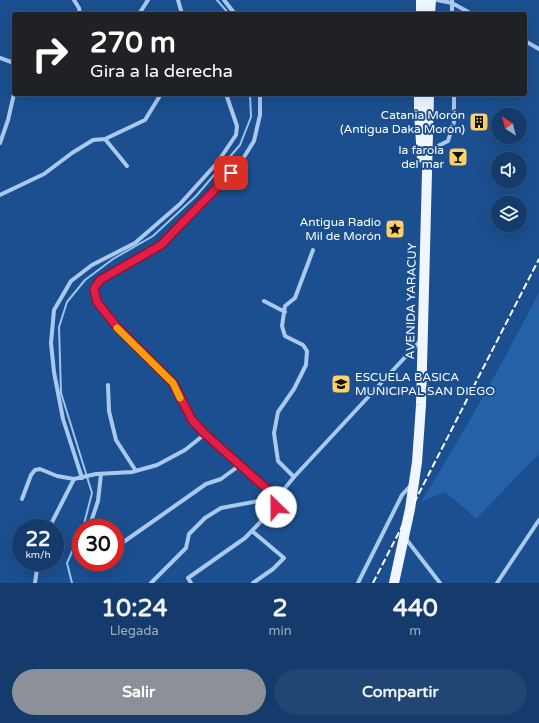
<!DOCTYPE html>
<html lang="es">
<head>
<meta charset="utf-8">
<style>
  :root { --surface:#143b6b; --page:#214673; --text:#f1f3f6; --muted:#9dadc1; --line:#33557e; --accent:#8c9099 }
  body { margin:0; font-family:"Varela Round",sans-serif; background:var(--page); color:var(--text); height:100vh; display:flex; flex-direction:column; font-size:15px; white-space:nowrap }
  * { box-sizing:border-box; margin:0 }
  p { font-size:13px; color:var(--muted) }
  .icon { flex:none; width:22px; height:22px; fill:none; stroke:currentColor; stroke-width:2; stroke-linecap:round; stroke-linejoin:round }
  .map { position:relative; height:583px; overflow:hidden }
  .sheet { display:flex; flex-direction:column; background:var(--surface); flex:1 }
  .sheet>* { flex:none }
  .guide { position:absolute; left:12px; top:12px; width:515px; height:84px; border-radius:4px; box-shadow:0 4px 16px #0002,0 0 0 1px var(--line); background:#202124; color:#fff; overflow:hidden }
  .needle { width:26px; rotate:324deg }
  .controls { position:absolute; left:491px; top:108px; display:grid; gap:8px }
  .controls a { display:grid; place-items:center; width:36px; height:36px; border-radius:50%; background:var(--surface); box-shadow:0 4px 16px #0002,0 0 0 1px var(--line); font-size:20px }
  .speed { position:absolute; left:12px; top:519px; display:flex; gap:8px; font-size:20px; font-weight:700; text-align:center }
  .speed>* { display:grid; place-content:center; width:52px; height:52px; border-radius:50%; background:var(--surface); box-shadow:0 4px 16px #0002,0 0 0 1px var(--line); line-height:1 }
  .speed small { font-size:10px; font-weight:400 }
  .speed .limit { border:6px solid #d22; background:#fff; color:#111 }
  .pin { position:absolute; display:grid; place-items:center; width:34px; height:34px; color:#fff; margin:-17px; border-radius:8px; box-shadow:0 2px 6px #0006 }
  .me { position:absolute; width:44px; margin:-22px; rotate:337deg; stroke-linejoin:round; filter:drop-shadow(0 0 3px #0008) }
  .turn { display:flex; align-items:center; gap:14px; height:84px; padding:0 12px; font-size:18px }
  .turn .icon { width:52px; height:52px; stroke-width:2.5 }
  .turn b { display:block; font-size:28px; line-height:34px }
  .eta { display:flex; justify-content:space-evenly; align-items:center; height:68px; text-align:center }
  .eta b { font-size:24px; font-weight:700; line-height:28px }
  .button { display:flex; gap:8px; margin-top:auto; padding:8px 12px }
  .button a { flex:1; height:46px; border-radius:24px; background:var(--accent); color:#fff; font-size:16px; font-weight:700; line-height:46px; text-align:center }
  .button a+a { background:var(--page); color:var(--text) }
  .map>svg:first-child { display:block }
</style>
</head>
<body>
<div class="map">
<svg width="539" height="583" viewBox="0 0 539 583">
  <rect width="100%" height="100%" fill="#1b4f8f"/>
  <!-- green -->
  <path fill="#2461a8" d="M 539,292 L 539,455 L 529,464 L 476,519 L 462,506 L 444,492 L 421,502 C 463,434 503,363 539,292 Z"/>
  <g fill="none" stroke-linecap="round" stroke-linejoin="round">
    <!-- stream -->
    <path stroke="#9cc4f0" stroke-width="2" d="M 217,0 L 229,14
      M 83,528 L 92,493 L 61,393 L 59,327 L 67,302 L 85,280 L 113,259 L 153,236 L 196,196 L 240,145 L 251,117 L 250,94
      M 72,583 L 67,563 L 81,532"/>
    <!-- street -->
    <path stroke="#a9c9ee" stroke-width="4" d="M 74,0 L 79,8 L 80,14
      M 178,0 L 182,14
      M 224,0 L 235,14
      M 437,0 L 452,3 L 472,14
      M 139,14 L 148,0
      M 452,14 L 452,0
      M 525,41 L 539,49
      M 0,58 L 14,63
      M 260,94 L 260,115 L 254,141 L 239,165 L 161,245 L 100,280 L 93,289 L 97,302 L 117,327 L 173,383 L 192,420 L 205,434 L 277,498 L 294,477
      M 105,139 L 127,166
      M 0,143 L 8,120 L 14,94
      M 428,151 L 448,141 L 454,122 L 454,94
      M 0,195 L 44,174 L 72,153 L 93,140 L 105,139 L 145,120 L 161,94
      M 313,250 L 295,298 L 285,306 L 282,326 L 285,336 L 303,345 L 307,351 L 306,365 L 294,389 L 278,412 L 274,433 L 278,461 L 294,477 L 421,340
      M 264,301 L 285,312
      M 108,385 L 109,411 L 116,440 L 136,471
      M 82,478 L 63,419 L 54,372 L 51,343 L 54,310 L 71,281 L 92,265 L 135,243 L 180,204 L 217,163 L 236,135 L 237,126 L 226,94
      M 22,499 L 31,475 L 35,470 L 40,469 L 57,476 L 74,479 L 96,474 L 132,472 L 157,465 L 185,450 L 205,434
      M 49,528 L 74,479
      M 89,528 L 98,501 L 101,474
      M 252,531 L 284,558 L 273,569 L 253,583
      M 406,539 L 440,583
      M 80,547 L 81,545
      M 115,548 L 206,484 L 221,479 L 240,465
      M 91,564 L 94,562
      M 35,583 L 38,562
      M 151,583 L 186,548 L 189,534 L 205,518 L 221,508 L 259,501 L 271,493
      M 191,583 L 188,578 L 245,538 L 275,507 L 277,498
      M 358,583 L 402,495 L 412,484
      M 497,583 L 539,520"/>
    <!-- primary -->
    <path stroke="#f0f6ff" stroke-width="10" d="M 421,14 L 421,0
      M 430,14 L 431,0
      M 419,94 L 419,112 L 422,158
      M 394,583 L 410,509 L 417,462 L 421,405 L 429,94"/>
    <!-- rail -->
    <path stroke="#fff" stroke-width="2" stroke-dasharray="7 3" stroke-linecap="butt" d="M 373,583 L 539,259"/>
  </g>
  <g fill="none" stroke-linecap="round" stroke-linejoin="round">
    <!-- route casing -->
    <g stroke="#92132f" stroke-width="10">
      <path id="route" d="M 231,173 L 161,245 L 100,280 L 94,289 L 97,302 L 117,327 L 173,383 L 192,420 L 205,434 L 277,498 L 276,507"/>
    </g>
    <!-- route -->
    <use href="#route" stroke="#e11d48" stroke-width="7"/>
    <!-- slow -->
    <path stroke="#f59e0b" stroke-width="7" d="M 117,328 L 173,383 L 180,398"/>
  </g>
  <!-- icons -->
  <defs>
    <g id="building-square" transform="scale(1)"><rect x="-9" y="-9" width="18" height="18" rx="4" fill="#ffd166" stroke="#1b4f8f"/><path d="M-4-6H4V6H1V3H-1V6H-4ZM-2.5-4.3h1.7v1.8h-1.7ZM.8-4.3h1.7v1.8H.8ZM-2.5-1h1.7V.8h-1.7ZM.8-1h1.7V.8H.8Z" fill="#111"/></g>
    <g id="bar-square" transform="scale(1)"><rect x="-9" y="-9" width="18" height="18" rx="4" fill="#ffd166" stroke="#1b4f8f"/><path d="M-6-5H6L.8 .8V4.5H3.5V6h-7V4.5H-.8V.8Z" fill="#111"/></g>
    <g id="sight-square" transform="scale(1)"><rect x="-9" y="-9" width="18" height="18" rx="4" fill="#ffd166" stroke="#1b4f8f"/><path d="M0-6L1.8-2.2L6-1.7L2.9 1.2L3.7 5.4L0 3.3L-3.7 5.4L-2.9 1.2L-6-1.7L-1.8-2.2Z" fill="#111"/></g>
    <g id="school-square" transform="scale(1)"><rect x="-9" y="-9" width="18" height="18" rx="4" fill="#ffd166" stroke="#1b4f8f"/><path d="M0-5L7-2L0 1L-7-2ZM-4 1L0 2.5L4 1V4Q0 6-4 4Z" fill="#111"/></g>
  </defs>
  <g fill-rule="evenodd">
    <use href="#building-square" x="479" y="122"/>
    <use href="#bar-square" x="458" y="157"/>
    <use href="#sight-square" x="395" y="229"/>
    <use href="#school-square" x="341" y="384"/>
  </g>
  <g text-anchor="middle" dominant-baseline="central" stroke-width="4" stroke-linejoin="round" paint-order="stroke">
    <!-- poi labels -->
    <g font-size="12" fill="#fff" stroke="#1b4f8f" text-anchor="end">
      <text x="465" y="115">Catania Morón<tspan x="465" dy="14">(Antigua Daka Morón)</tspan></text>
      <text x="444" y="150">la farola<tspan x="444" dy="14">del mar</tspan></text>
      <text x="381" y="222">Antigua Radio<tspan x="381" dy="14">Mil de Morón</tspan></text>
      <text x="355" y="377" text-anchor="start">ESCUELA BASICA<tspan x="355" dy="14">MUNICIPAL SAN DIEGO</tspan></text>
    </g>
    <!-- street labels -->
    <g font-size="12" fill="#fff" stroke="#1b4f8f">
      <text transform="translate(411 301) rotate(-89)">AVENIDA YARACUY</text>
    </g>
  </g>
</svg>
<div class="controls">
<a><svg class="needle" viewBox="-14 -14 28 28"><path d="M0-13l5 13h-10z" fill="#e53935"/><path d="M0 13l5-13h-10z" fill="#9dadc1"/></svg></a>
<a><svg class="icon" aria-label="sound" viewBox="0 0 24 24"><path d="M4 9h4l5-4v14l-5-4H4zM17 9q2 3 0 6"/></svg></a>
<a><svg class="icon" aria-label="layers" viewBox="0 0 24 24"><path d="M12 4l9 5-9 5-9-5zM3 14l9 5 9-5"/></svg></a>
</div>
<div class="speed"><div>22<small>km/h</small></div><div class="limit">30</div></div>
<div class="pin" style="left:231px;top:173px;background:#d93025"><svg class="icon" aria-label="arrive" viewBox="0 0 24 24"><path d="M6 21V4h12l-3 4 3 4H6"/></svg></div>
<svg class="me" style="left:276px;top:507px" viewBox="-20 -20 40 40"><circle r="19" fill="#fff"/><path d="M0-13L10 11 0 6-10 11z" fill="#e11d48"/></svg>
<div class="guide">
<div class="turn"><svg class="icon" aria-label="right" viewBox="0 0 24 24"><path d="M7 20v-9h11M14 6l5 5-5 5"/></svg><div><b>270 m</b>Gira a la derecha</div></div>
</div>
</div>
<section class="sheet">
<div class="eta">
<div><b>10:24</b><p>Llegada</p></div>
<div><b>2</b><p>min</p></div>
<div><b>440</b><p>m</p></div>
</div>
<div class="button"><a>Salir</a><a>Compartir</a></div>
</section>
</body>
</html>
